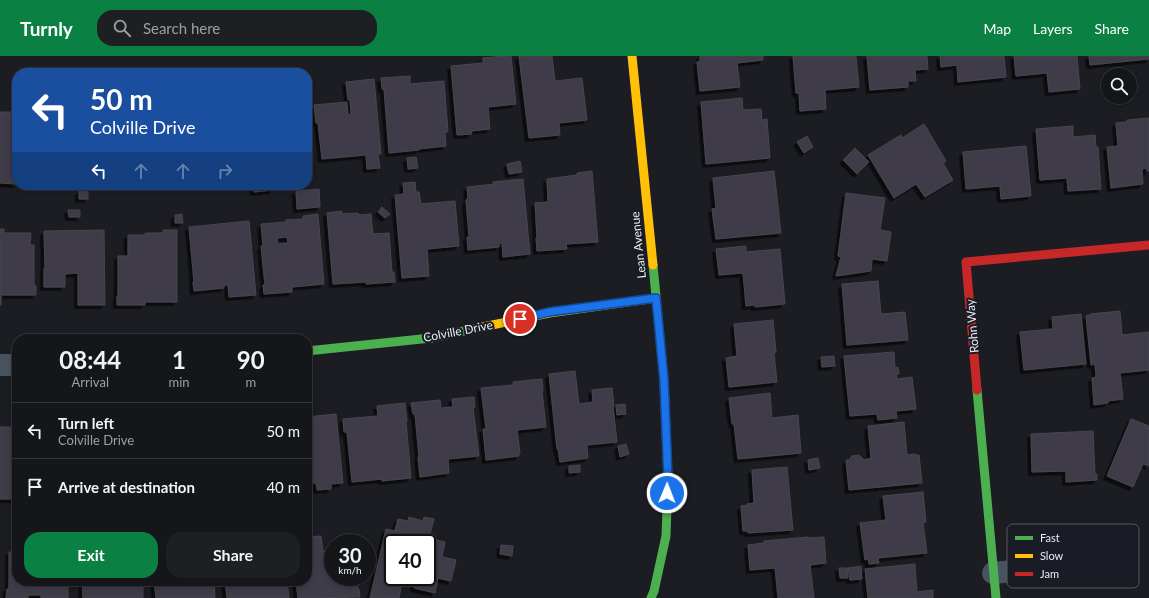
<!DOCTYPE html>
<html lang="en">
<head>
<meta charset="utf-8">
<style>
  :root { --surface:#15161a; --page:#1e1f23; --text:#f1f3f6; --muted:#9d9fa2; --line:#343539; --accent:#0b8043 }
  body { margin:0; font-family:Lato,sans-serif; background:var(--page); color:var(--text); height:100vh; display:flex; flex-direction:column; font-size:15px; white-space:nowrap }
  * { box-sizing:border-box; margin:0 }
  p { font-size:13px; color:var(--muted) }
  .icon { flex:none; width:22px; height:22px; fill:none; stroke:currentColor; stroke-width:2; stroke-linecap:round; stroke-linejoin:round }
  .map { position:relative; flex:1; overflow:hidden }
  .details { position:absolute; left:12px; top:278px; width:300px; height:252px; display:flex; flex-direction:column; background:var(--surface); border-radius:16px; box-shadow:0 2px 6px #0003,0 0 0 1px var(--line) }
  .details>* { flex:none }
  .hud { position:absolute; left:12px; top:12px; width:300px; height:122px; border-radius:16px; box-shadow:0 2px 6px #0003,0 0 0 1px var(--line); background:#1a4fa0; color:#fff; overflow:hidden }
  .fabs { position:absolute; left:1101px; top:12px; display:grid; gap:8px }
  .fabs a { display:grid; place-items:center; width:36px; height:36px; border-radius:50%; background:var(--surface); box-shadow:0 2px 6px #0003,0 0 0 1px var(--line); font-size:20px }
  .speed { position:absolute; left:324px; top:478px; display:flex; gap:8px; font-size:20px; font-weight:700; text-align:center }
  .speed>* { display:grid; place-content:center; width:52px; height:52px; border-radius:50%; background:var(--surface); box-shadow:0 2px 6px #0003,0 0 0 1px var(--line); line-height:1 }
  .speed small { font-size:10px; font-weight:400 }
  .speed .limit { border:2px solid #111; border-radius:6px; background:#fff; color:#111 }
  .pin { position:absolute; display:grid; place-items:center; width:34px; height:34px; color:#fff; margin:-17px; border:2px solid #fff; border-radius:50%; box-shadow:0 1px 4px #0007 }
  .me { position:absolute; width:44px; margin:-22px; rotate:1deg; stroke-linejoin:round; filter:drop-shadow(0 0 3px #0008) }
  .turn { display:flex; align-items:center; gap:14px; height:84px; padding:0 12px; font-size:18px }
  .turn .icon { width:52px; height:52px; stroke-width:2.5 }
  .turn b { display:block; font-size:28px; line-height:34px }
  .lanes { display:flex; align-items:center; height:38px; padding:0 12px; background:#0003; justify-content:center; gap:20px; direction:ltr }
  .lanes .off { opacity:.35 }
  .eta { display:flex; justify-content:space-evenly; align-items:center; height:68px; text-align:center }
  .eta b { font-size:24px; font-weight:700; line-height:28px }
  .action { display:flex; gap:8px; margin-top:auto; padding:8px 12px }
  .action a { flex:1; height:46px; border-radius:16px; background:var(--accent); color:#fff; font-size:16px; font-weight:700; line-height:46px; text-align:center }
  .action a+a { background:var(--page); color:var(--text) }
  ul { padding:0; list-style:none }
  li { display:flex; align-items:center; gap:12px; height:56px; padding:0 12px; border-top:1px solid var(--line) }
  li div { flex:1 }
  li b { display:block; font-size:15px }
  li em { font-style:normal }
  header { display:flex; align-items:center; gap:24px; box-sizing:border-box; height:56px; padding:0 20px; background:var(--accent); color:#fff }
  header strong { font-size:19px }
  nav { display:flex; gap:22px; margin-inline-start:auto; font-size:14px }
  .search { width:280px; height:36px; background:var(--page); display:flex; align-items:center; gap:10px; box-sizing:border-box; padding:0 14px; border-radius:16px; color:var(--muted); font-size:15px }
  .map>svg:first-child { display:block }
</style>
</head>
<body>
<header>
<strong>Turnly</strong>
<div class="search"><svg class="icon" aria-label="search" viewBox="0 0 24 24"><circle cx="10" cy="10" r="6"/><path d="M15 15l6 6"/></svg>Search here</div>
<nav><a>Map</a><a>Layers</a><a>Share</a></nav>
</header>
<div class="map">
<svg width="1149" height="542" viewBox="0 0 1149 542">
  <defs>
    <filter id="shadow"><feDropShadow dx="-3.5" dy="3.5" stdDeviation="0" flood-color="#0009"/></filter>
  </defs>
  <rect width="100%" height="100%" fill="#1c1d22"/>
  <!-- building -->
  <path fill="#403a48" stroke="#47474c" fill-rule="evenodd" filter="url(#shadow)" d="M 503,0 L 511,0 L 516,48 L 488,51 L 490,73 L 471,75 L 472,78 L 457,79 L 451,10 L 483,7 L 483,2 Z
    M 519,0 L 552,0 L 555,25 L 582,22 L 587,64 L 559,67 L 560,79 L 529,82 Z
    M 700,0 L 763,0 L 763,4 L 737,7 L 740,31 L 700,35 L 697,6 L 700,5 Z
    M 793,0 L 856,0 L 859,31 L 825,34 L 826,53 L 800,55 L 799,37 L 796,37 Z
    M 867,0 L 927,0 L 928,13 L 915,14 L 916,25 L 908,25 L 908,31 L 870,34 Z
    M 940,0 L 1004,0 L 1006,21 L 958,26 L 957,9 L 941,11 Z
    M 1014,0 L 1077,0 L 1080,33 L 1049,36 L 1047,17 L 1016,20 Z
    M 1089,0 L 1149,0 L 1149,3 L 1090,9 Z
    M 410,20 L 410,28 L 444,25 L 448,76 L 445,76 L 446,90 L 419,93 L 419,94 L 389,97 L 384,33 L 382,33 L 381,22 Z
    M 374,23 L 381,98 L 378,98 L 380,112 L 367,113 L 366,99 L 322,103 L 318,67 L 316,67 L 314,49 L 347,46 L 348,59 L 351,58 L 350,44 L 348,44 L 346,26 Z
    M 742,42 L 743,54 L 761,53 L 762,64 L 767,63 L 770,102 L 706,108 L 701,46 Z
    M 0,56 L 17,56 L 17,128 L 0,127 Z
    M 1149,62 L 1149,115 L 1147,115 L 1146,112 L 1142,113 L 1143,128 L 1111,132 L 1107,91 L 1118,90 L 1116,67 L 1127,66 L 1127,64 Z
    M 307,66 L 308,66 L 312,108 L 307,108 Z
    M 924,68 L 946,105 L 943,107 L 953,124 L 925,141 L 916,128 L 894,142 L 868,99 L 901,79 L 902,82 Z
    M 1073,70 L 1073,81 L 1095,79 L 1096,91 L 1098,91 L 1101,133 L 1068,135 L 1067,122 L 1040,124 L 1036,73 Z
    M 807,80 L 813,91 L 804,97 L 797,86 Z
    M 1026,90 L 1031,140 L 1001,143 L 1000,130 L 966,133 L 963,96 Z
    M 855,92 L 869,106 L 857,118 L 843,104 Z
    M 416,101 L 418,112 L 408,113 L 407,102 Z
    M 520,105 L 522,116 L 509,118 L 507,108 Z
    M 592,115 L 598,186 L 566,188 L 567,193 L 537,195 L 536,182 L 537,182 L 535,147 L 548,146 L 547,123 L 577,119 L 577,117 Z
    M 774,115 L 781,177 L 716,183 L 712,153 L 716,152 L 713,122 Z
    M 523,123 L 530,198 L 503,201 L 502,187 L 499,187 L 499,191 L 468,194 L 467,181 L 469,181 L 466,144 L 468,143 L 467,131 L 494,128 L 493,126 Z
    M 415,126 L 416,136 L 419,136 L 421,148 L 455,145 L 459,190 L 427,193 L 429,220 L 402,222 L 395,139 L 404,138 L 403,127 Z
    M 253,129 L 273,129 L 273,134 L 254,136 Z
    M 319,133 L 320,151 L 297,153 L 296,135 Z
    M 79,135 L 88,135 L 88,143 L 79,143 Z
    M 846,137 L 885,142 L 880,174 L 891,176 L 887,205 L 872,203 L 871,215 L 836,220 L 841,201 L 838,200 Z
    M 382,151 L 390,158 L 385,162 L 378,156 Z
    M 68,154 L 80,154 L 80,161 L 69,161 Z
    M 342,155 L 342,158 L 358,157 L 359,159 L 371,158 L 373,178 L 389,177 L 392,216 L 394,216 L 395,226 L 366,228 L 366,226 L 333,228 L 327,157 Z
    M 182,158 L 183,167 L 175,167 L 175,159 Z
    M 318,158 L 324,228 L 292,231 L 292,236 L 264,238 L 263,229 L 265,229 L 261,190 L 263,190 L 261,168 L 286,166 L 286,164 L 303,163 L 303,160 ZM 287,181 L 288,187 L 278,188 L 277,182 Z
    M 249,165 L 256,239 L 229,241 L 228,229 L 224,229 L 224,232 L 194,235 L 193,226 L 194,226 L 189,171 Z
    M 0,173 L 4,173 L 4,177 L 31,177 L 30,189 L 34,189 L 34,230 L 36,230 L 36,239 L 1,239 L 1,249 L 0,249 Z
    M 104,174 L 105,249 L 78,249 L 78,217 L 65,218 L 65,231 L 44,231 L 44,212 L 45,212 L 44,175 Z
    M 163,174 L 177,174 L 177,246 L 145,246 L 145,249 L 117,249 L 117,240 L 118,239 L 118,200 L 128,200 L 128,179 L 145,179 L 145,177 L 163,177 Z
    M 746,190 L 746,196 L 780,193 L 785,248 L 755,251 L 755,249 L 746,250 L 743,217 L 719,219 L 716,193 Z
    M 878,225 L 881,258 L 905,256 L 908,284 L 847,289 L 842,228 Z
    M 1120,255 L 1122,279 L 1149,276 L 1149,314 L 1120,317 L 1123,343 L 1108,345 L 1108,347 L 1094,349 L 1092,322 L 1096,321 L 1095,308 L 1091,309 L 1086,260 L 1090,259 L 1090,258 Z
    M 1081,258 L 1086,308 L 1024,314 L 1020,276 L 1053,273 L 1052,261 Z
    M 773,264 L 776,296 L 774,297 L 777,326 L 729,331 L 726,302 L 737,300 L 734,268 Z
    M 894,296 L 895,312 L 898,311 L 899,318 L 896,318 L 897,323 L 912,321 L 916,353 L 896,355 L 897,362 L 878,364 L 877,358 L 850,360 L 844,300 Z
    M 834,300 L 835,310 L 822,311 L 821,301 Z
    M 575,315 L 579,348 L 593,346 L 592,334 L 612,332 L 614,350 L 613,350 L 617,386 L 587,389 L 588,402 L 560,406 L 558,393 L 557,393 L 549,318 Z
    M 542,323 L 543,335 L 542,335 L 546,371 L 517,374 L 520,397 L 519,397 L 519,400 L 486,404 L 483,373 L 486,373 L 481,332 L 513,329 L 513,326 Z
    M 770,337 L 772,362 L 798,359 L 801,397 L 738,403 L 734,368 L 732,368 L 729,342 Z
    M 474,341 L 475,351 L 473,351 L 479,400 L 448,403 L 449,417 L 420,421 L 418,401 L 419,401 L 415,358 L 413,358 L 411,347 L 440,344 L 441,352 L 453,351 L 452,343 Z
    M 405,347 L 407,365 L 406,365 L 411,422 L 382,425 L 382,423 L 352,426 L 347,376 L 344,376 L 343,363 L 378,360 L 377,350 Z
    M 625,348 L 626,358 L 617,359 L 616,349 Z
    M 336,358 L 343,427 L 331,428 L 331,433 L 317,434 L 316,427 L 310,427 L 307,405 L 307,361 Z
    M 1131,363 L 1149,370 L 1149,410 L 1143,408 L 1133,431 L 1107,420 Z
    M 904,366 L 907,399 L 915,398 L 915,399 L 919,399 L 922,427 L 849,434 L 846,404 L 849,404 L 852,400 L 859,399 L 864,404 L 871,402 L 868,370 Z
    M 0,371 L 17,371 L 17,443 L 0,443 Z
    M 1093,375 L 1095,419 L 1097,418 L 1097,424 L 1066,426 L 1066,415 L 1032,416 L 1031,378 Z
    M 626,388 L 629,398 L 620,401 L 618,390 Z
    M 818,402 L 820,412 L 809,414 L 808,404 Z
    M 580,409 L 580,416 L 569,417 L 569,410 Z
    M 787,411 L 793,474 L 748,477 L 748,475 L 743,475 L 741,450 L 747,449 L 747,448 L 754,447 L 752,414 Z
    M 923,436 L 926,466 L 923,467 L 927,497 L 878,502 L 879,507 L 869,508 L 868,503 L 865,504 L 860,467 L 886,464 L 883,440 Z
    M 409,461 L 423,465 L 424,461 L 434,463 L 429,482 L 445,486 L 442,501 L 456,504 L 451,525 L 438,522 L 435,537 L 414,532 L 416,523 L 406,521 L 427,521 L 427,487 L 393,487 L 393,521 L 403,521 L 399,542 L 370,542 L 386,473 L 395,475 L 398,463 L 408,465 Z
    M 321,480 L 323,495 L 333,494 L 333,521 L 357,521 L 358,533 L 359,533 L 360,541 L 298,542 L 296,525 L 307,525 L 307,481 Z
    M 808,481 L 808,482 L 824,481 L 826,507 L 810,509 L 814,542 L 778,542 L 775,512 L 750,514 L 748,489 L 764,487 L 764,485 Z
    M 501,489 L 513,490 L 512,500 L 500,498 Z
    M 9,496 L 17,496 L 17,525 L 68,525 L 68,542 L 41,542 L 41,539 L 28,539 L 28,542 L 6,542 L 7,533 L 9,533 Z
    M 915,508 L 917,536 L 933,534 L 933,542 L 868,542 L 865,513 Z
    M 861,510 L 862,523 L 850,524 L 848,512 Z
    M 839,512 L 847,512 L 848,522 L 840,522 Z
    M 82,525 L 143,525 L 143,542 L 83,542 Z
    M 154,525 L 214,525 L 215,542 L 156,542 Z
    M 225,525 L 287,525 L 289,542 L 227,542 Z"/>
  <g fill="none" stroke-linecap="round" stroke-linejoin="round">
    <!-- street -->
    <path stroke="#475460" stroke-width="22" d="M 0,309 L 17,309
      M 993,517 L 1097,507"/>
    <!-- fast -->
    <path stroke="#4caf50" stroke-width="9" d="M 307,295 L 431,282 L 478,272
      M 977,334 L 996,542
      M 651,542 L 654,535 L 666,480 L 668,423 L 664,324 L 653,209"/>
    <!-- slow -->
    <path stroke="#ffc107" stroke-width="9" d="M 632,0 L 653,209
      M 478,272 L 549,257 L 656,242"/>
    <!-- jam -->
    <path stroke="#c62828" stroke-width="9" d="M 977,334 L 966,206 L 1149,189"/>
  </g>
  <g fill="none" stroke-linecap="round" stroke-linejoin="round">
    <!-- route casing -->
    <g stroke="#114b97" stroke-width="10">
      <path id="route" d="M 520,263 L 549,256 L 656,242 L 664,324 L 668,423 L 667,437"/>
    </g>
    <!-- route -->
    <use href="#route" stroke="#1a73e8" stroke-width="7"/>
  </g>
  <g text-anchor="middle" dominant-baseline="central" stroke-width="4" stroke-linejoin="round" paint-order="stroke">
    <!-- street labels -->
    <g font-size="12" fill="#eaebf3" stroke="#191b25">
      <text transform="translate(638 189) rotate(-96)">Lean Avenue</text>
      <text transform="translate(972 270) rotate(-95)">Rohn Way</text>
      <text transform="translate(458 275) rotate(-11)">Colville Drive</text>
    </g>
  </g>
  <!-- legend -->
  <rect x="1007" y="468" width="132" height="64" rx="6" fill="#191b25" stroke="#585963" stroke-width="1"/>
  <rect x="1015" y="480" width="18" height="4" fill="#4caf50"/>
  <rect x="1015" y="498" width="18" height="4" fill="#ffc107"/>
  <rect x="1015" y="516" width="18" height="4" fill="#c62828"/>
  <g font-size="11" fill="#eaebf3">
    <text x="1040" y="486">Fast</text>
    <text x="1040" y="504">Slow</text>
    <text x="1040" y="522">Jam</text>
  </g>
</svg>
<div class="fabs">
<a><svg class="icon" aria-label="search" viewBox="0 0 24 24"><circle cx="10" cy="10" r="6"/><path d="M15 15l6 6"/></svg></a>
</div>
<div class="speed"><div>30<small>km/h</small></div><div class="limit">40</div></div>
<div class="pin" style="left:520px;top:263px;background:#d93025"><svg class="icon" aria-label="arrive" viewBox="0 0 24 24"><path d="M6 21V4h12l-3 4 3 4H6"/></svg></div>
<svg class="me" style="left:667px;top:437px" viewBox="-20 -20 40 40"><circle r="17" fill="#1a73e8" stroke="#fff" stroke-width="3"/><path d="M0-11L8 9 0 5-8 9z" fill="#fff"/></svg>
<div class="hud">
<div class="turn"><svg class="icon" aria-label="left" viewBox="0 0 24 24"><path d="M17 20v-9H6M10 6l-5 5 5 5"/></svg><div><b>50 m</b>Colville Drive</div></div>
<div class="lanes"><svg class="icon" aria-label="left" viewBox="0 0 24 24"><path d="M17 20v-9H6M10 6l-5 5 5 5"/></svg><svg class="icon off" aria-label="ahead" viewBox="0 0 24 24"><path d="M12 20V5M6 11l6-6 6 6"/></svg><svg class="icon off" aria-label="ahead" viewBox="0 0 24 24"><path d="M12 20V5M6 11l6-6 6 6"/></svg><svg class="icon off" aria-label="right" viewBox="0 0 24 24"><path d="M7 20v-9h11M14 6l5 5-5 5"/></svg></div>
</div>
<section class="details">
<div class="eta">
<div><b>08:44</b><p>Arrival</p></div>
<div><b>1</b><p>min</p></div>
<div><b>90</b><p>m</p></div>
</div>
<ul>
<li><svg class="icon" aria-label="left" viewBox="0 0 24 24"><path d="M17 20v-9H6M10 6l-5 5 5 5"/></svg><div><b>Turn left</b><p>Colville Drive</p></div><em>50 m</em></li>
<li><svg class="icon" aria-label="arrive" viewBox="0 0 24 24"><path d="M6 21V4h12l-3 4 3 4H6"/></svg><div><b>Arrive at destination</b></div><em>40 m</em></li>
</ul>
<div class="action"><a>Exit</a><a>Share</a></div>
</section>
</div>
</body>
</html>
